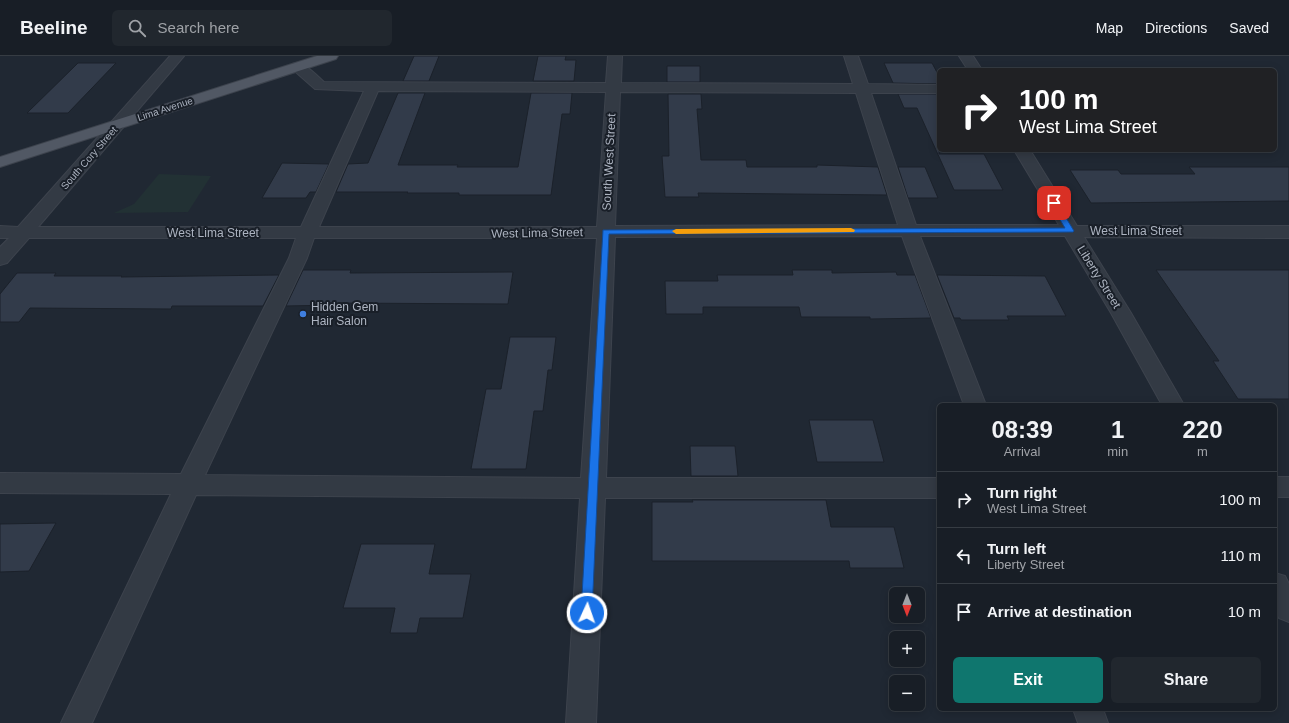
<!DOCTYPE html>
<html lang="en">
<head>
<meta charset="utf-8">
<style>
  :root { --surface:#181e26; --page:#21272e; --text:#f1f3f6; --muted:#9fa2a7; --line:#363c43; --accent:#0f766e }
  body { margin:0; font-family:Arial,sans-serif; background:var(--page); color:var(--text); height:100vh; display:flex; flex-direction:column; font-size:15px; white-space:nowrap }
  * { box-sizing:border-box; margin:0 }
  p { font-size:13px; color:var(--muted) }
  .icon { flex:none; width:22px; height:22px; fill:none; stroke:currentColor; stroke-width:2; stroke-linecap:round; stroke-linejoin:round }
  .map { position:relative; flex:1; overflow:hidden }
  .panel { position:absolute; left:937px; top:347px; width:340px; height:308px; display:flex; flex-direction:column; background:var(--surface); border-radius:6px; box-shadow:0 2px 10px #0003,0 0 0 1px var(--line) }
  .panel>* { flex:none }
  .guide { position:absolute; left:937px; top:12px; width:340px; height:84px; border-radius:6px; box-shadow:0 2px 10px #0003,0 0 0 1px var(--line); background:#202124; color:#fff; overflow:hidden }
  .needle { width:26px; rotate:180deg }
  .controls { position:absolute; left:889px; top:531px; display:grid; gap:8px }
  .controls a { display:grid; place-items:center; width:36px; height:36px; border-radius:6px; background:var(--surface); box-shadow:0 2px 10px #0003,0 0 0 1px var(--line); font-size:20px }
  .pin { position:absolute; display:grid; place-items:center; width:34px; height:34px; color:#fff; margin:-17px; border-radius:8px; box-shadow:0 2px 6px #0006 }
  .me { position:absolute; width:44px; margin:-22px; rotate:3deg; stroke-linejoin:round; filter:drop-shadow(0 0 3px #0008) }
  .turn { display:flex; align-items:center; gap:14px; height:84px; padding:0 16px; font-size:18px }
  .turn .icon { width:52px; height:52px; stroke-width:2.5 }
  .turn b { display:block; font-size:28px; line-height:34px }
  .eta { display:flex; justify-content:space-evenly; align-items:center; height:68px; text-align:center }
  .eta b { font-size:24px; font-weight:700; line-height:28px }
  .cta { display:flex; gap:8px; margin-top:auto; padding:8px 16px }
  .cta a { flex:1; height:46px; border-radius:6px; background:var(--accent); color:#fff; font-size:16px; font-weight:700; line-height:46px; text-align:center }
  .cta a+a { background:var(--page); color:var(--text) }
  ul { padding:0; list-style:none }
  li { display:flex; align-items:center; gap:12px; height:56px; padding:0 16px; border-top:1px solid var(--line) }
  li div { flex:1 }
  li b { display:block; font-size:15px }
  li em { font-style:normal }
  header { display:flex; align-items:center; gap:24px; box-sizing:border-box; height:56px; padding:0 20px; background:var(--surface); border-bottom:1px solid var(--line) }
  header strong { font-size:19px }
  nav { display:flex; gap:22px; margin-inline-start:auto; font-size:14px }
  .search { width:280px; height:36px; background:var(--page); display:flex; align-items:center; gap:10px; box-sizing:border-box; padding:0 14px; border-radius:6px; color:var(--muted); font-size:15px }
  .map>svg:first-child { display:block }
</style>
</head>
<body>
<header>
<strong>Beeline</strong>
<div class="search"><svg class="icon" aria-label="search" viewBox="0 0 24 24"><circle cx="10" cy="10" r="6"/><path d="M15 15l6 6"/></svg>Search here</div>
<nav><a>Map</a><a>Directions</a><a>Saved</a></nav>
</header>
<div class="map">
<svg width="1289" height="667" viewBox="0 0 1289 667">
  <rect width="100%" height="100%" fill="#202833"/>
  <!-- green -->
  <path fill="#223134" d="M 159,118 L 211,120 L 188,156 L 114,157 L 134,148 Z"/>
  <!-- building -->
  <path fill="#323b4a" stroke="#1b212a" d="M 414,0 L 439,0 L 429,25 L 403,25 Z
    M 538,0 L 566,0 L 565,4 L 576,4 L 574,25 L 533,25 Z
    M 78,7 L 116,7 L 68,57 L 27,57 Z
    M 884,7 L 932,7 L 939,20 L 939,28 L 893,27 Z
    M 667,10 L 700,10 L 700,26 L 667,26 Z
    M 398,37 L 425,37 L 398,109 L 458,109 L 457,111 L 518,111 L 531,37 L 572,37 L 570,58 L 562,58 L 551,139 L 459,139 L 459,137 L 407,137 L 408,136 L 336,136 L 348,108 L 368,107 Z
    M 668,38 L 701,38 L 702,53 L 697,53 L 701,104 L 746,104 L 747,111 L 817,111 L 817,109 L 878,111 L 887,139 L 698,137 L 699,141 L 665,141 L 662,100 L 669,100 Z
    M 898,38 L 939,38 L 939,98 L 984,98 L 1003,134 L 954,134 L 917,52 L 904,52 Z
    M 282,107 L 329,108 L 316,136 L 310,136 L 306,142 L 262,142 Z
    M 898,111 L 925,111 L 938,142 L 908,142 Z
    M 1189,111 L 1289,111 L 1289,145 L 1091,147 L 1070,114 L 1118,114 L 1121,118 L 1195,118 Z
    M 303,214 L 351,214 L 350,217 L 513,216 L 508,248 L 338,247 L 337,249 L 286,250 Z
    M 792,214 L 832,214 L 832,217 L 896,216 L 897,219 L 915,219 L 931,262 L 870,263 L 870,261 L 801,261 L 799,251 L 703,251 L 703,258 L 666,258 L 665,225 L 718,225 L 717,219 L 793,219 Z
    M 1156,214 L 1289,214 L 1289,343 L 1238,343 L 1213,305 L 1219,305 Z
    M 17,217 L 56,217 L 54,220 L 122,220 L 121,221 L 279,219 L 263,250 L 172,250 L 171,253 L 30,252 L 19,266 L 0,266 L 0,238 Z
    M 937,219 L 1045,220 L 1066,260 L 1007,260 L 1009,264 L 961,264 L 960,262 L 954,262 Z
    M 510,281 L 556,281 L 552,314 L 548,314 L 543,355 L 534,355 L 526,413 L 471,413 L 486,333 L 501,333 Z
    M 809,364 L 873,364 L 884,406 L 817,406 Z
    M 690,390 L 735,390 L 738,420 L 691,420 Z
    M 692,444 L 826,444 L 831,471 L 894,471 L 904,512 L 850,512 L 849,505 L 652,505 L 652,446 L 693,446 Z
    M 56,467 L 29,515 L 0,516 L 0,468 Z
    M 361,488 L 435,488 L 429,518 L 471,518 L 463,562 L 420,562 L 417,577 L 390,577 L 395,552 L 343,552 Z"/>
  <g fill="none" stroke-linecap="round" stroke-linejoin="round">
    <!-- minor casing -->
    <g stroke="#3d434d" stroke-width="2">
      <path id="minor" d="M 170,0 L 184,0 L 38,171 L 301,171 L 364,35 L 315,33 L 290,11 L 292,8 C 304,5 315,18 324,26 L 606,27 L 608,0 L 622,0 L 621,27 L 853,28 L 844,0 L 858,0 L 868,28 L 939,29 L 939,37 L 871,37 L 916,169 L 1059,169 L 1014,94 L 1030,94 L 1077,170 L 1289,170 L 1289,182 L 1084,181 L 1131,257 L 1184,349 L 1162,349 L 1111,257 L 1065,180 L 920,180 L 986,349 L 964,349 L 902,180 L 615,181 L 606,422 L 939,422 L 939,442 L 605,442 L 596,667 L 566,667 L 580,442 L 196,439 L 92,667 L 61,667 L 171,438 L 0,437 L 0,417 L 181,418 L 289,202 L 296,182 L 29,182 L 7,207 L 0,209 L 0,191 L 9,182 L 0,182 L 0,170 L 18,171 ZM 378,35 L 606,36 L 597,171 L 319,171 ZM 620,36 L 856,37 L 898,169 L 615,170 ZM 314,182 L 597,182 L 581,422 L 205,419 L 307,202 Z
        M 959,0 L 973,0 L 982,14 L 968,14 Z
        M 1275,421 L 1289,421 L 1289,441 L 1275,441 Z
        M 1275,517 L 1285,520 L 1289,528 L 1289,566 L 1279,562 L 1275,554 Z
        M 1073,653 L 1103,653 L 1108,667 L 1078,667 Z"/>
    </g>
    <!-- major casing -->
    <g stroke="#3d434d" stroke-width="2">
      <path id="major" d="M 317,0 L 338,0 L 336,3 L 0,111 L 0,101 Z"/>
    </g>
    <!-- minor -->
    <use href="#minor" fill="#333a44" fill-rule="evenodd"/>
    <!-- major -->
    <use href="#major" fill="#515864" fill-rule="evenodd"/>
  </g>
  <!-- route -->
  <path fill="#1a73e8" stroke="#114b97" d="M 1054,145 L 1057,147 L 1074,175 L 1073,176 L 609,178 L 592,557 L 591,561 L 587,562 L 583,561 L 581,557 L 603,174 L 1065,172 L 1050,147 Z"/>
  <!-- slow -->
  <path fill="#f59e0b" d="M 851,172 L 855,174 L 854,176 L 676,178 L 672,175 L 676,173 Z"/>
  <!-- markers -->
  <circle fill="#3f7fe0" stroke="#191f28" stroke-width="1.5" cx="303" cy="258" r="4"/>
  <g text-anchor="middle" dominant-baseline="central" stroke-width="4" stroke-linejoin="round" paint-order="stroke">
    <!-- far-street labels -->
    <g font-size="10" fill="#adb4c1" stroke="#191f28">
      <text transform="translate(165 53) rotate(-18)">Lima Avenue</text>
      <text transform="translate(89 102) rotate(-49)">South Cory Street</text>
    </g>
    <!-- street labels -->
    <g font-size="12" fill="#adb4c1" stroke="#191f28">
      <text transform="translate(609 106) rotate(-87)">South West Street</text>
      <text x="1136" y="175">West Lima Street</text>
      <text x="213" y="177">West Lima Street</text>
      <text transform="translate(537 177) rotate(-1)">West Lima Street</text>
      <text transform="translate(1099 221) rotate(58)">Liberty Street</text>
    </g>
    <!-- poi labels -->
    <g font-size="12" fill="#adb4c1" stroke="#191f28" text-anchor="start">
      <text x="311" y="251">Hidden Gem<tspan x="311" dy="14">Hair Salon</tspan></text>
    </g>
  </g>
</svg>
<div class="controls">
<a><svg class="needle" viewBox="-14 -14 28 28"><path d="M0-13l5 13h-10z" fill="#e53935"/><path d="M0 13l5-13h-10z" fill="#9fa2a7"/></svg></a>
<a>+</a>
<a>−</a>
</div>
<div class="pin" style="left:1054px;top:147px;background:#d93025"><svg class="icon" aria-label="arrive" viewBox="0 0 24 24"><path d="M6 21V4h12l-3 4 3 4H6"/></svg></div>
<svg class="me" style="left:587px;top:557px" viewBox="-20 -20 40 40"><circle r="17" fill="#1a73e8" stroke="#fff" stroke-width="3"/><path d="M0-11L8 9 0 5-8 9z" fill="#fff"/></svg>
<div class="guide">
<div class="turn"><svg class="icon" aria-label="right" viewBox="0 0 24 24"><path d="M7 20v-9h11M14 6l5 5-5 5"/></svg><div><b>100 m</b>West Lima Street</div></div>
</div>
<section class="panel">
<div class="eta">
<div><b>08:39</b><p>Arrival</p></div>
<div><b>1</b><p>min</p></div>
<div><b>220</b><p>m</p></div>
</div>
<ul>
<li><svg class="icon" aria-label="right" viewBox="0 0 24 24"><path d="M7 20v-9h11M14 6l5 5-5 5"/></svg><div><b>Turn right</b><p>West Lima Street</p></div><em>100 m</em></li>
<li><svg class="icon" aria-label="left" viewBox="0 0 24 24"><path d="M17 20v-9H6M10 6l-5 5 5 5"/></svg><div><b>Turn left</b><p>Liberty Street</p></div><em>110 m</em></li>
<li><svg class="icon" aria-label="arrive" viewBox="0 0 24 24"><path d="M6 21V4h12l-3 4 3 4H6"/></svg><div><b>Arrive at destination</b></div><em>10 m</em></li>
</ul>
<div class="cta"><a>Exit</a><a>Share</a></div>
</section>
</div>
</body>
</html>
